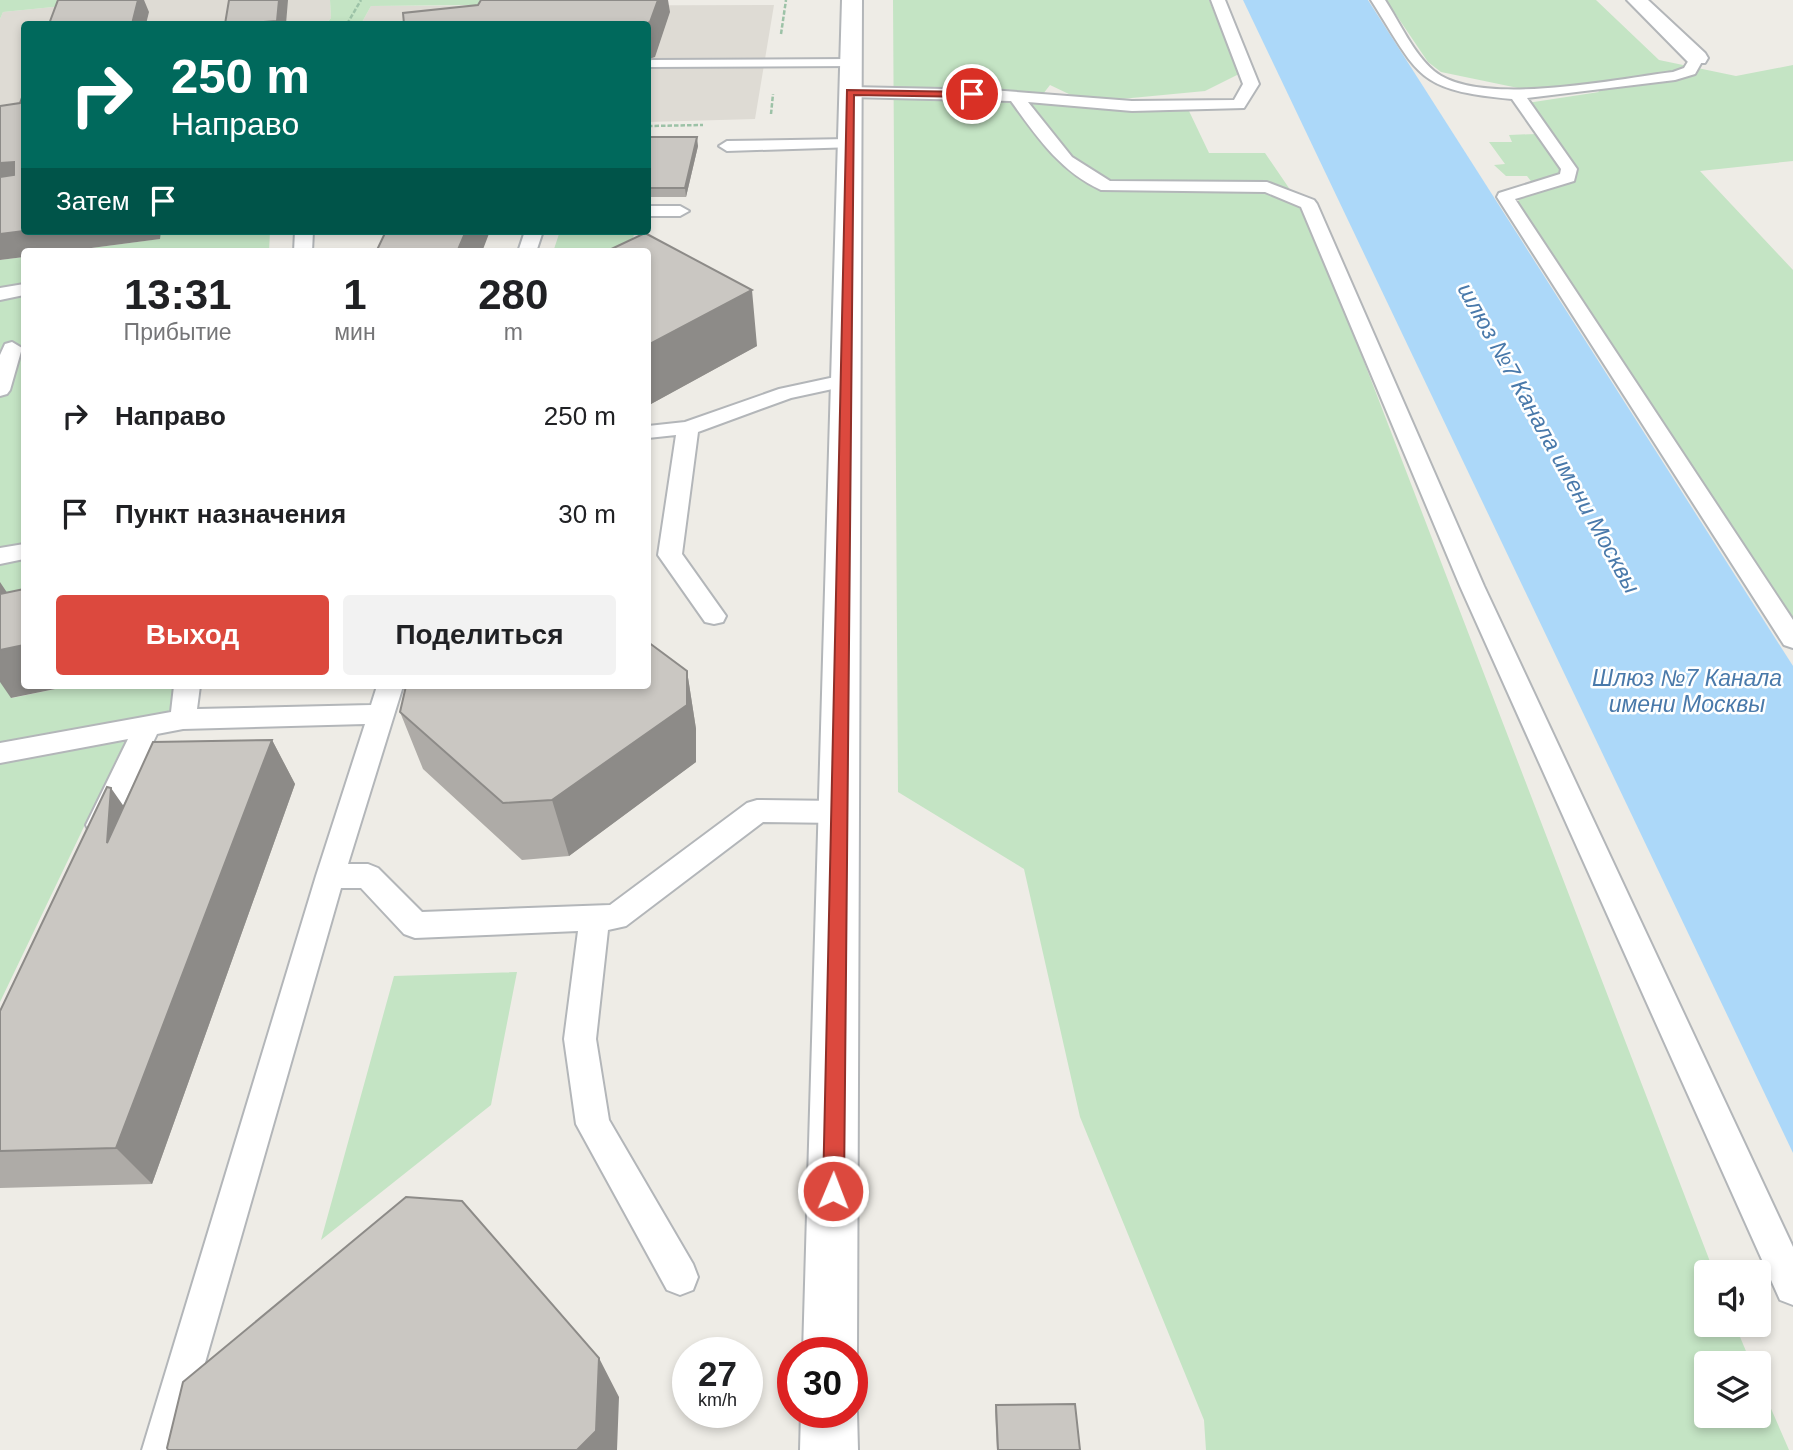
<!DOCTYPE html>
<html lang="ru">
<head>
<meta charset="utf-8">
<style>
  :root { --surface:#fff; --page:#f2f2f2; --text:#202124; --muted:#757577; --accent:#dc493e }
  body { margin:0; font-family:Helvetica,sans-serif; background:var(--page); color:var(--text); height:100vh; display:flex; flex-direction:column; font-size:26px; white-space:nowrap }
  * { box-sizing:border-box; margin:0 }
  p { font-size:23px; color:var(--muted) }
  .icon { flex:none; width:38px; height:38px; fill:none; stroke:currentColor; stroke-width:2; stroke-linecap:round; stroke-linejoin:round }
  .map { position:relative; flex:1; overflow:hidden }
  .side { position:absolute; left:21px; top:248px; width:630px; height:441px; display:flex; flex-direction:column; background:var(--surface); border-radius:7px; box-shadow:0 4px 10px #0003 }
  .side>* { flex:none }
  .top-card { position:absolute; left:21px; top:21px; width:630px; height:214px; border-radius:7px; box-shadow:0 4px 10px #0003; background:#00695c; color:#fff; overflow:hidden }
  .buttons { position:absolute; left:1694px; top:1260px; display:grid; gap:14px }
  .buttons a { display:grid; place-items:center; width:77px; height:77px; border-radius:7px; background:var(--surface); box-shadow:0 4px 10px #0003; font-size:35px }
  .speed { position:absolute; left:672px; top:1337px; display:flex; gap:14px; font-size:35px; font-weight:700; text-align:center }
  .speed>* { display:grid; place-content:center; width:91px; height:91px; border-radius:50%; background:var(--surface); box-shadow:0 4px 10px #0003; line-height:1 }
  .speed small { font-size:18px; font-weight:400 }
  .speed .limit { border:10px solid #d22; background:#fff; color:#111 }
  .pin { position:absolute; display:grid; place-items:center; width:60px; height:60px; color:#fff; margin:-30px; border:4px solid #fff; border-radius:50%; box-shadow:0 2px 7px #0007 }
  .me { position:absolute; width:77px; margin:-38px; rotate:1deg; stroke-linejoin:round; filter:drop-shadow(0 0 5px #0008) }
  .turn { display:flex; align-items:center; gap:24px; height:147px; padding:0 35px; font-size:32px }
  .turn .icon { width:91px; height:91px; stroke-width:2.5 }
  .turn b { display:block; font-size:49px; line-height:60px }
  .then { display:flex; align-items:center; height:66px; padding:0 35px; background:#0003; gap:14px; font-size:26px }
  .eta { display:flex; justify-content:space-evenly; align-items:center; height:119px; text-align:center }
  .eta b { font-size:42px; font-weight:700; line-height:49px }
  .cta { display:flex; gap:14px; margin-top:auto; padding:14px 35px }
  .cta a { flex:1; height:80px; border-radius:7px; background:var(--accent); color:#fff; font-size:28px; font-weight:700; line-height:80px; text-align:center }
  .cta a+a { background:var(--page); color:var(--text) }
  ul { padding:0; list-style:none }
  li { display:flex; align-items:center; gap:21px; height:98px; padding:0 35px }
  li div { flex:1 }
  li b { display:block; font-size:26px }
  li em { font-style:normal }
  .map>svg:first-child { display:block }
</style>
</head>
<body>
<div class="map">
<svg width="1793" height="1450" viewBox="0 0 1793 1450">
  <rect width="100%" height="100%" fill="#eeece6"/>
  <!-- education -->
  <path fill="#dedbd4" d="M 123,0 L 330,0 L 331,18 L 326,24 L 24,24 L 24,103 L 0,106 L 0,19 L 3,12 Z
    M 774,5 L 755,119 L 648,122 L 648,24 L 361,24 L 371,6 Z"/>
  <!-- green -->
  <path fill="#c4e4c4" d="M 0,0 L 123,0 L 3,12 L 0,19 Z
    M 330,0 L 483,0 L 481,5 L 371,6 L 361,24 L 326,24 L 331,18 Z
    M 893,0 L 1209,0 L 1239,74 L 1205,91 L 1121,99 L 1073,96 L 1050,85 L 1036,103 L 1189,111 L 1209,153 L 1265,153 L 1308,216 L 1714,1272 L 1706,1272 L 1706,1325 L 1735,1325 L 1751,1363 L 1706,1363 L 1706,1416 L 1759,1416 L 1759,1381 L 1789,1450 L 1206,1450 L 1204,1420 L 1080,1117 L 1024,869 L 898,792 Z
    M 1386,0 L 1596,0 L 1659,60 L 1736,76 L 1793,65 L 1793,161 L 1700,171 L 1793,270 L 1793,619 L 1521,212 L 1518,198 L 1537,189 L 1527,176 L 1506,176 L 1494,165 L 1505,164 L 1489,142 L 1512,142 L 1509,135 L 1536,134 L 1515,105 L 1599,92 L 1592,83 L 1523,89 L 1441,72 L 1428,62 Z
    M 161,231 L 270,231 L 269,252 L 61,252 L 159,239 Z
    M 560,231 L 635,231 L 629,252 L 553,252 Z
    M 24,257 L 24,284 L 0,287 L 0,260 Z
    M 24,294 L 24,546 L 0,550 L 0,297 Z
    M 24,559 L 24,640 L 0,623 L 0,563 Z
    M 0,679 L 12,698 L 70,686 L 176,686 L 173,714 L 0,747 Z
    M 127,737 L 0,1002 L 0,761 Z
    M 517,972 L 491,1105 L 321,1240 L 394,976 Z"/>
  <!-- water -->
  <path fill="#acd8f9" d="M 1243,0 L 1368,0 L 1793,666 L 1793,1153 Z"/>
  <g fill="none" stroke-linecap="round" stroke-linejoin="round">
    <!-- service casing -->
    <g stroke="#b3b6b9" stroke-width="4">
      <path id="service" d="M 1211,0 L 1225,0 L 1259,84 L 1244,108 L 1132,111 L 1028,102 L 1072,157 L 1110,181 L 1267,182 L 1314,200 L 1317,204 L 1484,586 L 1793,1247 L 1793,1305 L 1780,1300 L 1460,586 L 1301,207 L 1265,192 L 1101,190 C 1060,171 1037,137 1011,101 L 850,97 L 842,92 L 850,87 L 991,90 L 1132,101 L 1234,100 L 1243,84 Z
        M 1371,0 L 1385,0 C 1400,23 1413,53 1434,71 C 1479,108 1616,79 1673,72 L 1684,68 L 1692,55 L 1697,54 L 1704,58 L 1695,74 L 1675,80 L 1527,98 L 1577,169 L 1574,181 L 1515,199 L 1793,620 L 1793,648 L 1784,645 L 1497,197 L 1499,193 L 1560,174 L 1561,169 L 1512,99 C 1416,90 1420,77 1371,0 Z
        M 851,59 L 858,63 L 856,66 L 648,67 L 648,61 L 652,60 Z
        M 849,139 L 857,144 L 855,147 L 727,151 L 719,146 L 727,141 Z
        M 648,206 L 680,206 L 689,211 L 680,216 L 648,216 Z
        M 295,231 L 313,231 L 312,252 L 294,252 Z
        M 525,231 L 543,231 L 536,252 L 518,252 Z
        M 24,284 L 24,295 L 0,300 L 0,288 Z
        M 12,342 L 22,348 L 10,390 L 7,394 L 0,396 L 0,355 L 5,344 Z
        M 844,375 L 851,377 L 854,381 L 851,385 L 791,398 L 698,432 L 682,554 L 726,616 L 723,622 L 714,624 L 705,622 L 658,555 L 676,435 L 648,438 L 648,426 L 685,422 L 779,389 Z
        M 24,544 L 24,559 L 0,564 L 0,548 Z
        M 174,686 L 200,686 L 197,709 L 371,705 L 377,686 L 403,686 L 348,864 L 368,864 L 378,868 L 422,912 L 610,905 L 747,803 L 757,800 L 840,801 L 850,804 L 854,812 L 850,820 L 840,823 L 763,822 L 626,926 L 608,930 L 596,1039 L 609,1120 L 693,1264 L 698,1277 L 693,1290 L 680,1295 L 667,1290 L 576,1124 L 564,1039 L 578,931 L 415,938 L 404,934 L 361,888 L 341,888 L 180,1450 L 142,1450 L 316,876 L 365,724 L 183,729 L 157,734 L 110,833 L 100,836 L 90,833 L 86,825 L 128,739 L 0,763 L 0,743 L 171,712 Z"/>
    </g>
    <!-- minor casing -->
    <g stroke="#b3b6b9" stroke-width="4">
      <path id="minor" d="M 842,0 L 862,0 L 857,1353 L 852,1365 L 852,1353 L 803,1353 Z
        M 1627,0 L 1648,0 L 1705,53 L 1708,58 L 1705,63 L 1689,63 Z
        M 852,1400 L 857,1412 L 858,1450 L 800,1450 L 801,1412 L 852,1412 Z"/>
    </g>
    <!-- path -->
    <path stroke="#9cc2a7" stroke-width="2.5" stroke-dasharray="4.5 2" stroke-linecap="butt" d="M 347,24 L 361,0
      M 781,34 L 786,0
      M 771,114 L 773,94
      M 648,126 L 703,125"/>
    <!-- service -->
    <use href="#service" fill="#fff" fill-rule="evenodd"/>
    <!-- minor -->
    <use href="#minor" fill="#fff" fill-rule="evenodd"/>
  </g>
  <!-- wall -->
  <path fill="#aeaba7" d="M 648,137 L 698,146 L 686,197 L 648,197 Z
    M 648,252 L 757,346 L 651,404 L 648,405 Z
    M 687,671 L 696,729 L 696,762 L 569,856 L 522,860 L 423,769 L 400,712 Z
    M 272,740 L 295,784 L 152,1184 L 0,1188 L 0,1011 L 124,806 Z
    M 996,1405 L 1080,1450 L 997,1450 L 995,1411 Z"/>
  <!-- shaded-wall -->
  <path fill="#8d8b88" d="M 138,0 L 144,0 L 149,12 L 146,24 L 132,24 Z
    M 279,0 L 288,0 L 286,24 L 263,24 L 264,22 Z
    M 658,0 L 668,0 L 670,12 L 655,57 L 649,59 L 651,70 L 648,80 L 648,24 L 645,24 Z
    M 697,137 L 698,146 L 686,197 L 685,188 Z
    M 14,162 L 24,183 L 0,187 L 0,163 Z
    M 24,231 L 161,231 L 160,239 L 61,252 L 24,252 L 24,257 L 0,260 L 0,234 Z
    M 466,231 L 490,231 L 482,252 L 457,252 Z
    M 752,290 L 757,346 L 651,404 L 648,381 L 648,345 Z
    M 0,582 L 24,618 L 0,615 Z
    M 24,645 L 24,686 L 70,686 L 11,698 L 0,682 L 0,650 Z
    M 687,671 L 696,729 L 696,762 L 569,856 L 552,800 Z
    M 272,740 L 295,784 L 152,1184 L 116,1148 Z
    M 111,788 L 141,831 L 107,843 Z
    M 599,1358 L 619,1397 L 617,1450 L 577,1450 Z"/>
  <!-- building -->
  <path fill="#cac7c2" stroke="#8d8b88" stroke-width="2" d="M 58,0 L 138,0 L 132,24 L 49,24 Z
    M 229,0 L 279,0 L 277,21 L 264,22 L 263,24 L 225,24 Z
    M 481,0 L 658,0 L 650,22 L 645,24 L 404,24 L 403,13 L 478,5 Z
    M 24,92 L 24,231 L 0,234 L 0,177 L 14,175 L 14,162 L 0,163 L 0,106 L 20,103 Z
    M 648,137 L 697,137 L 685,188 L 648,188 Z
    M 386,231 L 466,231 L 457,252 L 376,252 Z
    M 645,233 L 752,290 L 648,345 L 648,252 L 605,252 Z
    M 24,589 L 24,645 L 0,650 L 0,594 Z
    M 648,642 L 687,671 L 687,705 L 552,800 L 503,803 L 400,712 L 406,686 L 648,686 Z
    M 272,740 L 116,1148 L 0,1151 L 0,1011 L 107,787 L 111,788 L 107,843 L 153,742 Z
    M 406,1197 L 462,1201 L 599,1358 L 596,1431 L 577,1450 L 168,1450 L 167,1448 L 183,1382 Z
    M 1075,1404 L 1080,1450 L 998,1450 L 996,1405 Z"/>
  <!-- route -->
  <path fill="#dc493e" stroke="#8f2f28" stroke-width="2" d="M 847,90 L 972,92 L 976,94 L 972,97 L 854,95 L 844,1191 L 841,1198 L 833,1201 L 826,1198 L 823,1191 Z"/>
  <g text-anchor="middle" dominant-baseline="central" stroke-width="5" stroke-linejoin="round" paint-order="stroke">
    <!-- water labels -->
    <g font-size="23" font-style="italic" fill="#4979aa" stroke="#fff">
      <text transform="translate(1549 438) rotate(61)">шлюз №7 Канала имени Москвы</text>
      <text x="1687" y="678">Шлюз №7 Канала<tspan x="1687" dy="26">имени Москвы</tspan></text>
    </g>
  </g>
</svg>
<div class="buttons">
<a><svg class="icon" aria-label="sound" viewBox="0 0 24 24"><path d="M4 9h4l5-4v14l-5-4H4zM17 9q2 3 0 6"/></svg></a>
<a><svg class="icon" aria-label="layers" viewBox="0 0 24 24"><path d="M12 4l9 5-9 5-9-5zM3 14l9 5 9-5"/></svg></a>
</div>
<div class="speed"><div>27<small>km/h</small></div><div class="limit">30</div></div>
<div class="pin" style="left:972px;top:94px;background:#d93025"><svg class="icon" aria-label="arrive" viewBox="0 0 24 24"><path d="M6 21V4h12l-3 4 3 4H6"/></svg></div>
<svg class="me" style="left:833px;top:1191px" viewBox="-20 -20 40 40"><circle r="17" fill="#dc493e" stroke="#fff" stroke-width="3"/><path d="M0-11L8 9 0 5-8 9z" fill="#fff"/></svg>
<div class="top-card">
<div class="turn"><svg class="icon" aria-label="right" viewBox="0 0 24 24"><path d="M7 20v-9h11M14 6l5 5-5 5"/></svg><div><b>250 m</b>Направо</div></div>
<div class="then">Затем<svg class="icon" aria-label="arrive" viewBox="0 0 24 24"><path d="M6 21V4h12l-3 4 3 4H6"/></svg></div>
</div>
<section class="side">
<div class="eta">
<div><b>13:31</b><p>Прибытие</p></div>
<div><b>1</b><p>мин</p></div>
<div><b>280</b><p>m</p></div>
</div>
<ul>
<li><svg class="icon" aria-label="right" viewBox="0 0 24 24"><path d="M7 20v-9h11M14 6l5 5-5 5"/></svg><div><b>Направо</b></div><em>250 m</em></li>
<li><svg class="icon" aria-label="arrive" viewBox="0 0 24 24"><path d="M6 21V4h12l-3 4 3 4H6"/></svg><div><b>Пункт назначения</b></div><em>30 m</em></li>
</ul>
<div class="cta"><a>Выход</a><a>Поделиться</a></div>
</section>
</div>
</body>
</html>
